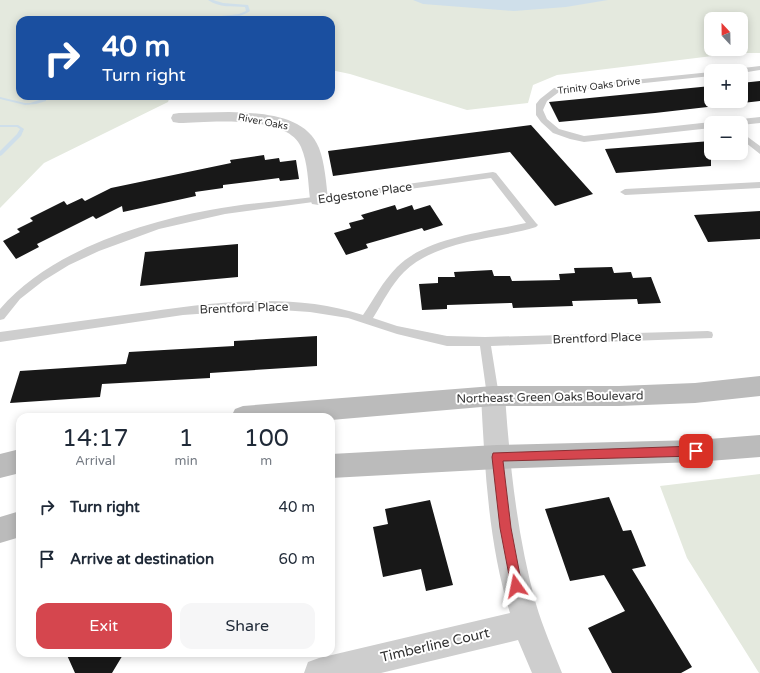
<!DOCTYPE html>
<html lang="en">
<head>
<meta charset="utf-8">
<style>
  :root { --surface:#fff; --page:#f6f6f7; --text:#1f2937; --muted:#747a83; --accent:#d5464e }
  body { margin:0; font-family:"Varela Round",sans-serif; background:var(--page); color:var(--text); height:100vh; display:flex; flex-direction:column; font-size:15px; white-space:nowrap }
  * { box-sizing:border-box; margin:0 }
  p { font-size:13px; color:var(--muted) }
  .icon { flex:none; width:22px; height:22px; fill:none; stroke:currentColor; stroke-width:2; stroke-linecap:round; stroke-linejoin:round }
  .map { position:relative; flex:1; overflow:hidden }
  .side { position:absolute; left:16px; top:413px; width:319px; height:244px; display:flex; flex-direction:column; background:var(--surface); border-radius:12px; box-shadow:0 2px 10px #0003 }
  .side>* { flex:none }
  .guide { position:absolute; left:16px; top:16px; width:319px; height:84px; border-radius:12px; box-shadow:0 2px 10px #0003; background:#1a4fa0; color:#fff; overflow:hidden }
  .needle { width:26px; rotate:338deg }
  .controls { position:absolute; left:704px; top:12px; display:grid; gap:8px }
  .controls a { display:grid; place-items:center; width:44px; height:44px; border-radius:8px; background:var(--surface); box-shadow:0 2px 10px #0003; font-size:20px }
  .pin { position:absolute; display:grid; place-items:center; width:34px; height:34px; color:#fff; margin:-17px; border-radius:8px; box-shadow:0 2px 6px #0006 }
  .me { position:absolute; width:44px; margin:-22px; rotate:348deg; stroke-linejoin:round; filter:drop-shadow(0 0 3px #0008) }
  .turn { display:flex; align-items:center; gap:14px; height:84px; padding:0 20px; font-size:18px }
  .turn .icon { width:52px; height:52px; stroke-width:2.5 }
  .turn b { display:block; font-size:28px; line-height:34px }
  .eta { display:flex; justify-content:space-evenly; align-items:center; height:68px; text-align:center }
  .eta b { font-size:24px; font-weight:600; line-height:28px }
  .primary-button { display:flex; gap:8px; margin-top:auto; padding:8px 20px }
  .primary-button a { flex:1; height:46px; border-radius:12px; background:var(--accent); color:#fff; font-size:16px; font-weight:600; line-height:46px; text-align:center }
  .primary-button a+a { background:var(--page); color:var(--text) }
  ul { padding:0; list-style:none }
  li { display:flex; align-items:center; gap:12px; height:52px; padding:0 20px }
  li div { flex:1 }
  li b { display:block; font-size:15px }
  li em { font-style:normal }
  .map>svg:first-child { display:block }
</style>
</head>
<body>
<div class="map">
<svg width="760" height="673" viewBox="0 0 760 673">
  <rect width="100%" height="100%" fill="#fff"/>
  <!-- green -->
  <path fill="#e4e9de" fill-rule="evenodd" d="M 0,0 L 760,0 L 760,53 L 737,53 L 557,75 L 533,85 L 528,103 L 467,110 L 350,74 L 331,70 L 331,20 L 20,20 L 20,96 L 170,96 L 168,102 L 44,163 L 0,208 ZM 711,19 L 741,19 L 741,49 L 711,49 Z
    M 760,474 L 760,673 L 759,673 L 687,558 L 660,486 Z"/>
  <!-- water -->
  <path fill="#cfdfea" d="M 413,0 L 608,0 L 566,7 L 514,11 L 423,4 Z"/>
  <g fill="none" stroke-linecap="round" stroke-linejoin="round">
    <!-- stream -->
    <path fill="#cfdfea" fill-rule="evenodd" d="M 208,0 L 213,0 L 223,3 L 248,5 L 250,11 C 238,20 208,20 193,20 L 195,19 L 239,14 L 246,11 L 245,7 C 233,6 219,8 208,0 Z
      M 42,96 L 46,96 L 46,101 L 36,104 L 25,105 L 0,99 L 0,97 L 25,103 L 30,103 L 42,99 Z
      M 0,125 L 18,125 L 24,129 L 21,136 L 2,155 L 0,156 L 0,151 L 17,134 L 20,129 L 17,127 L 0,127 Z"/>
  </g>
  <!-- building -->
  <path fill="#181818" d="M 760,81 L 760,101 L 655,113 L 559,122 L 549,102 L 711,86 L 711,101 L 741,101 L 741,83 Z
    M 531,125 L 593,194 L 555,206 L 510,152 L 333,176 L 328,151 Z
    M 711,141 L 711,166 L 616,173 L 605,149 Z
    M 264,155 L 265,160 L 279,158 L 280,162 L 296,160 L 299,179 L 280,181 L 279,178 L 223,185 L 223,188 L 195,192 L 196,196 L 123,212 L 122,206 L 96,219 L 93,216 L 37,244 L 39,247 L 16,259 L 3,241 L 20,232 L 17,229 L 33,221 L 30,218 L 64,201 L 67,205 L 82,198 L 85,201 L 111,188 L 231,163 L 230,160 Z
    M 395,205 L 397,210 L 412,205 L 414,210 L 430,205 L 443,225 L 424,231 L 422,228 L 366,244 L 368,248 L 346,255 L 334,233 L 351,228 L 349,223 L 364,219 L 361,215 Z
    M 760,211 L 760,239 L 708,242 L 694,215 Z
    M 238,244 L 238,277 L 140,286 L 145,252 Z
    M 612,267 L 614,273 L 631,272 L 633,278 L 651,277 L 661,303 L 638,304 L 637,299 L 572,301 L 573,306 L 513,308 L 512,303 L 447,305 L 447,309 L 422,310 L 419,284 L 438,283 L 438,277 L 455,277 L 454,272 L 492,270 L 494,276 L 510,276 L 512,281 L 560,280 L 559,274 L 575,273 L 574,268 Z
    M 317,336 L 317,366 L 210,373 L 210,378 L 102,384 L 100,397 L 10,403 L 20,371 L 126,364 L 129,352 L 234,346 L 234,341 Z
    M 609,497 L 623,531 L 631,530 L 646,566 L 632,569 L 692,667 L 681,673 L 612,673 L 588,628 L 625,611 L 604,575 L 570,581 L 545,509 Z
    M 430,500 L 453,585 L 426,591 L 421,569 L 383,577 L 373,527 L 388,524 L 385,509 Z
    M 66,653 L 124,653 L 112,673 L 75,673 Z"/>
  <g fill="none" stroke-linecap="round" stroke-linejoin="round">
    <!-- service -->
    <path fill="#cecece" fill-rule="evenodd" d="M 760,66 L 760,70 L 741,73 L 741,71 L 731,71 L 735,69 Z
      M 711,72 L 711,76 L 559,92 L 547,101 L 543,110 L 547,119 L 559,129 L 584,136 L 711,122 L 713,123 L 711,123 L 711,128 L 584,142 L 570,139 L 553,133 L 541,122 L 536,115 L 536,104 L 540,99 L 554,88 Z
      M 760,117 L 760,123 L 741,125 L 741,123 L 728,123 L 732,120 Z
      M 741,132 L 760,146 L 760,154 L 741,139 Z
      M 493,172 L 496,173 L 536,223 L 538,225 L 536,227 C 494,240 438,239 404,272 C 391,285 383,302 373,318 L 397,326 L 447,336 L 485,337 L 708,331 L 712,332 L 713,335 L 712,338 L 491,346 L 499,396 L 497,400 L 493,401 L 489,400 L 487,396 L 480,346 L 447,346 L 397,334 L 348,318 L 310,312 L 266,309 L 183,315 L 0,342 L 0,332 C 44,326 88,320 132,314 C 207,303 289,291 363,315 C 374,299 383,281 397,267 C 427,237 486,232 526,223 L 491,178 L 225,214 L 159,229 L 99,251 L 69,265 L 43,281 L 20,299 L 4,319 L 0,320 L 0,309 C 49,252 139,223 210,210 C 247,203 285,201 322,196 C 379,188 436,180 493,172 Z
      M 760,182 L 760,188 L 625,195 L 620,192 L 625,189 Z"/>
    <!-- minor -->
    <path fill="#cecece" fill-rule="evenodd" d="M 229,112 C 259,113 306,114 319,148 C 325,164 326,182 328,199 L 326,204 L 319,205 L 312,204 L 310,199 C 308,182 308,163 301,147 C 287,114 208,122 179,123 L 173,122 L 171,118 L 173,114 L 179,113 Z
      M 493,386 L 501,389 L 505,396 C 510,466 517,536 536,604 C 543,628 553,650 562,673 L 532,673 L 518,640 L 381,673 L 304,673 L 308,662 L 319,658 L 510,613 C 488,543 485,468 481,396 L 485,389 Z"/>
    <!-- secondary -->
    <path fill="#bbb" fill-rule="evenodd" d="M 760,376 L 760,396 L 695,403 L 619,406 L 493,406 L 331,420 L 331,417 L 231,417 L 235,409 L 243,406 L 493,386 L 619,386 L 695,383 Z
      M 760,435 L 760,457 L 696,462 L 497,469 L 331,478 L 331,454 L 497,445 L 696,440 Z
      M 20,449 L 20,473 L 0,478 L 0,454 Z
      M 20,511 L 20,537 L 0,543 L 0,517 Z"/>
  </g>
  <!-- route -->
  <path fill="#d5464e" stroke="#8a2e33" d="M 696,446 L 700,448 L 701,451 L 700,454 L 696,456 L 503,461 L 511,528 L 522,586 L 520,591 L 516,592 L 512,591 L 500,528 L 492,457 L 493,453 Z"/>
  <g text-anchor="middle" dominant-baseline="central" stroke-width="4" stroke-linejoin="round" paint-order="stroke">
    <!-- far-street labels -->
    <g font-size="10" fill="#313131" stroke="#fff">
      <text transform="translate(599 86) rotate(-7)">Trinity Oaks Drive</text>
      <text transform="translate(263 122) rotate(11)">River Oaks</text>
    </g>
    <!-- street labels -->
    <g font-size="12" fill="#313131" stroke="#fff">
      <text transform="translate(365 193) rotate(-8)">Edgestone Place</text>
      <text transform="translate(244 308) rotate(-2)">Brentford Place</text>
      <text transform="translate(597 338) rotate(-2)">Brentford Place</text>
      <text transform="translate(550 397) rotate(-1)">Northeast Green Oaks Boulevard</text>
    </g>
    <!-- near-street labels -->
    <g font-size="14" fill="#313131" stroke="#fff">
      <text transform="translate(435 645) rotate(-13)">Timberline Court</text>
    </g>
  </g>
</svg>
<div class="controls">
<a><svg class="needle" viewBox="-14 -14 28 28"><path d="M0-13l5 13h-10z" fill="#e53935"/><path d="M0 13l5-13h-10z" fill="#747a83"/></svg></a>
<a>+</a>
<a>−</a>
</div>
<div class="pin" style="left:696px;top:451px;background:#d93025"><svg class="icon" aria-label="arrive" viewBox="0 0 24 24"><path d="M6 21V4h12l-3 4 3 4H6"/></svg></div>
<svg class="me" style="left:516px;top:586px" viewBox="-20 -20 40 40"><path d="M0-17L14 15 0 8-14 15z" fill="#d5464e" stroke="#fff" stroke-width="4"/></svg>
<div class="guide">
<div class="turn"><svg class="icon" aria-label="right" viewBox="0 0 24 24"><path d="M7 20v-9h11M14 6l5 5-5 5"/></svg><div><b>40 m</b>Turn right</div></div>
</div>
<section class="side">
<div class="eta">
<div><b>14:17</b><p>Arrival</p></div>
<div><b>1</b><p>min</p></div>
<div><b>100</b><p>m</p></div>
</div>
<ul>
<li><svg class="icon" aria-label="right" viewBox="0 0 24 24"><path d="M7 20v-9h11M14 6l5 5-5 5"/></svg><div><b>Turn right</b></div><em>40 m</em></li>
<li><svg class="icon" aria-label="arrive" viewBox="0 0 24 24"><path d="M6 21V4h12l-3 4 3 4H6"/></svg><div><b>Arrive at destination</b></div><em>60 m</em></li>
</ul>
<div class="primary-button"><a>Exit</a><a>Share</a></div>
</section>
</div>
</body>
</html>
